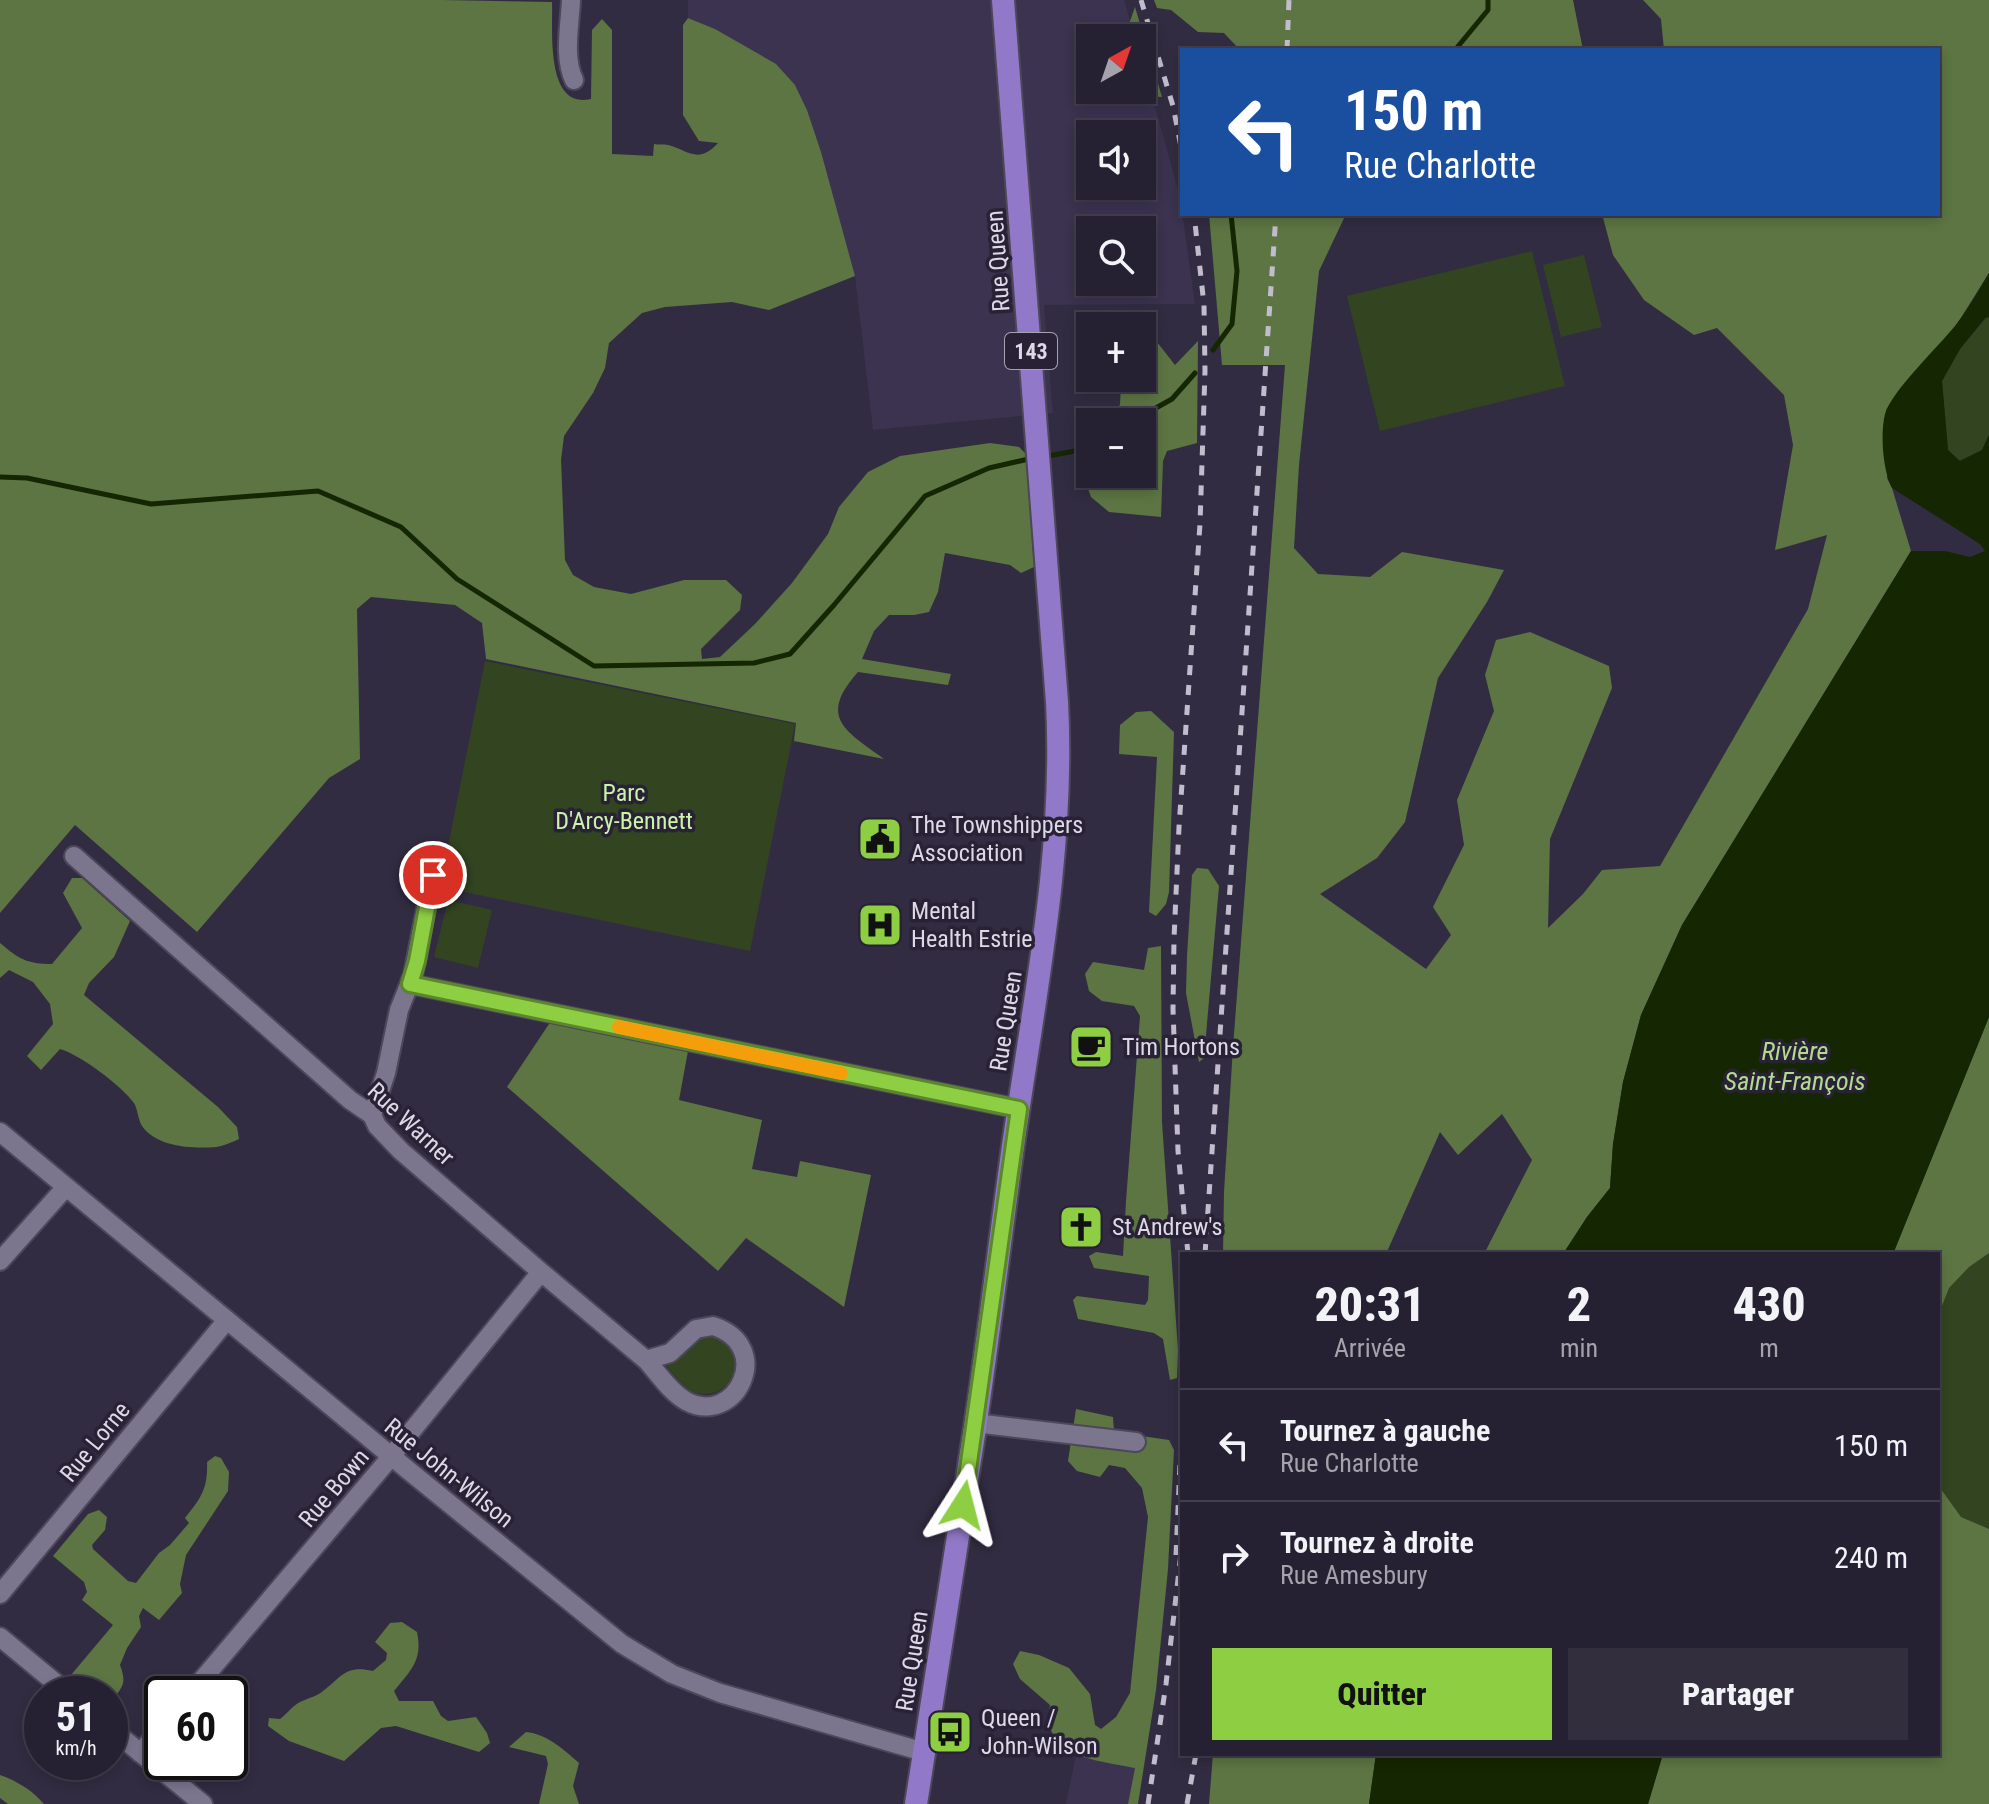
<!DOCTYPE html>
<html lang="fr">
<head>
<meta charset="utf-8">
<style>
  :root { --surface:#262132; --page:#322e3e; --text:#f1f3f6; --muted:#a4a3ac; --line:#423e4d; --accent:#8ece43 }
  body { margin:0; font-family:"Roboto Condensed",sans-serif; background:var(--page); color:var(--text); height:100vh; display:flex; flex-direction:column; font-size:30px; white-space:nowrap }
  * { box-sizing:border-box; margin:0 }
  p { font-size:26px; color:var(--muted) }
  .icon { flex:none; width:44px; height:44px; fill:none; stroke:currentColor; stroke-width:2; stroke-linecap:round; stroke-linejoin:round }
  .map { position:relative; flex:1; overflow:hidden }
  .sheet { position:absolute; left:1180px; top:1252px; width:760px; height:504px; display:flex; flex-direction:column; background:var(--surface); border-radius:0px; box-shadow:0 4px 12px #0003,0 0 0 2px var(--line) }
  .sheet>* { flex:none }
  .top-card { position:absolute; left:1180px; top:48px; width:760px; height:168px; border-radius:0px; box-shadow:0 4px 12px #0003,0 0 0 2px var(--line); background:#1a4fa0; color:#fff; overflow:hidden }
  .needle { width:52px; rotate:40deg }
  .tools { position:absolute; left:1076px; top:24px; display:grid; gap:16px }
  .tools a { display:grid; place-items:center; width:80px; height:80px; border-radius:0px; background:var(--surface); box-shadow:0 4px 12px #0003,0 0 0 2px var(--line); font-size:40px }
  .speed { position:absolute; left:24px; top:1676px; display:flex; gap:16px; font-size:40px; font-weight:700; text-align:center }
  .speed>* { display:grid; place-content:center; width:104px; height:104px; border-radius:50%; background:var(--surface); box-shadow:0 4px 12px #0003,0 0 0 2px var(--line); line-height:1 }
  .speed small { font-size:20px; font-weight:400 }
  .speed .limit { border:4px solid #111; border-radius:12px; background:#fff; color:#111 }
  .pin { position:absolute; display:grid; place-items:center; width:68px; height:68px; color:#fff; margin:-34px; border:4px solid #fff; border-radius:50%; box-shadow:0 2px 8px #0007 }
  .me { position:absolute; width:88px; margin:-44px; rotate:9deg; stroke-linejoin:round; filter:drop-shadow(0 0 6px #0008) }
  .turn { display:flex; align-items:center; gap:28px; height:168px; padding:0 32px; font-size:36px }
  .turn .icon { width:104px; height:104px; stroke-width:2.5 }
  .turn b { display:block; font-size:56px; line-height:68px }
  .eta { display:flex; justify-content:space-evenly; align-items:center; height:136px; text-align:center }
  .eta b { font-size:48px; font-weight:800; line-height:56px }
  .primary-button { display:flex; gap:16px; margin-top:auto; padding:16px 32px }
  .primary-button a { flex:1; height:92px; border-radius:0px; background:var(--accent); color:#111; font-size:32px; font-weight:800; line-height:92px; text-align:center }
  .primary-button a+a { background:var(--page); color:var(--text) }
  ul { padding:0; list-style:none }
  li { display:flex; align-items:center; gap:24px; height:112px; padding:0 32px; border-top:2px solid var(--line) }
  li div { flex:1 }
  li b { display:block; font-size:30px }
  li em { font-style:normal }
  .map>svg:first-child { display:block }
</style>
</head>
<body>
<div class="map">
<svg width="1989" height="1804" viewBox="0 0 1989 1804">
  <rect width="100%" height="100%" fill="#322c42"/>
  <!-- built -->
  <path fill="#3b334f" fill-rule="evenodd" d="M 688,0 L 1124,0 L 1135,38 L 1090,38 L 1090,90 L 1142,90 L 1142,60 L 1180,197 L 1195,304 L 1044,305 L 1053,413 L 873,430 L 855,276 L 807,110 L 795,85 L 715,29 L 688,18 ZM 1090,134 L 1142,134 L 1142,186 L 1090,186 ZM 1090,230 L 1142,230 L 1142,282 L 1090,282 Z
    M 1076,1755 L 1136,1768 L 1128,1804 L 1066,1804 Z"/>
  <!-- green -->
  <path fill="#324420" d="M 1532,251 L 1565,386 L 1380,431 L 1347,296 Z
    M 1584,255 L 1602,327 L 1561,337 L 1543,265 Z
    M 1989,317 L 1989,435 L 1982,450 L 1959,461 L 1948,450 L 1942,381 L 1960,349 L 1986,318 Z
    M 485,661 L 795,724 L 750,951 L 440,887 Z
    M 448,900 L 492,910 L 478,968 L 434,957 Z
    M 1989,1017 L 1989,1564 L 1938,1523 L 1938,1254 L 1893,1254 Z
    M 704,1334 C 753,1339 741,1406 691,1392 C 683,1385 672,1374 666,1365 L 678,1358 L 683,1350 Z"/>
  <!-- forest -->
  <path fill="#5c7543" d="M 0,0 L 442,0 L 552,2 C 553,29 545,110 591,99 L 592,30 L 602,19 L 612,30 L 612,154 L 653,156 L 654,144 C 659,145 663,144 668,145 C 688,150 698,165 718,143 L 699,141 L 683,115 L 683,25 L 688,18 L 715,29 L 776,64 L 795,85 L 807,110 L 821,152 L 855,276 L 769,310 L 732,302 L 665,307 L 642,313 L 609,343 L 605,368 L 593,393 L 564,436 L 561,460 L 565,560 L 573,575 L 594,587 L 631,594 L 684,580 L 726,580 L 742,595 L 740,610 L 701,649 L 702,659 L 720,657 L 755,624 L 792,583 L 828,534 L 839,507 L 868,472 L 900,456 L 990,443 L 1019,447 L 1026,454 L 1034,567 L 1021,573 L 1010,565 L 945,553 L 938,592 L 929,612 L 914,615 L 889,615 L 874,631 L 862,659 L 951,674 L 948,685 L 858,672 C 817,718 846,731 884,759 L 794,741 L 796,723 L 486,659 L 482,623 L 455,605 L 371,597 L 357,609 L 360,759 L 329,778 L 197,932 L 75,825 L 0,913 Z
    M 1154,0 L 1573,0 L 1583,50 L 1240,50 L 1224,33 L 1198,32 L 1171,10 L 1157,8 Z
    M 1643,0 L 1989,0 L 1989,273 L 1957,324 L 1900,391 L 1887,478 L 1892,488 L 1911,551 L 1682,925 L 1641,1015 L 1623,1082 L 1613,1144 L 1610,1188 L 1587,1217 L 1563,1254 L 1484,1254 L 1532,1160 L 1502,1114 L 1458,1155 L 1440,1132 L 1386,1254 L 1223,1254 L 1224,1192 L 1233,1047 L 1285,365 L 1222,365 L 1209,214 L 1346,214 L 1319,271 L 1299,465 L 1294,548 L 1318,574 L 1370,577 L 1402,552 L 1504,570 L 1487,602 L 1438,678 L 1405,822 L 1377,858 L 1320,894 L 1426,969 L 1451,935 L 1433,907 L 1464,845 L 1457,800 L 1494,711 L 1485,675 L 1496,640 L 1530,632 L 1609,666 L 1612,688 L 1550,839 L 1548,928 L 1583,894 L 1602,870 L 1660,866 L 1808,609 L 1827,535 L 1775,550 L 1793,445 L 1784,395 L 1717,328 L 1694,335 L 1644,300 L 1613,255 L 1602,214 L 1938,214 L 1938,50 L 1664,50 L 1661,19 Z
    M 1135,7 L 1162,97 L 1148,96 L 1142,85 L 1142,38 L 1124,38 Z
    M 1198,341 L 1197,443 L 1167,451 L 1163,461 L 1161,517 L 1109,512 L 1091,497 L 1079,464 L 1084,432 L 1090,428 L 1090,474 L 1142,474 L 1142,422 L 1097,422 L 1120,405 L 1121,383 L 1125,378 L 1142,378 L 1142,357 L 1157,342 L 1175,365 Z
    M 1151,711 L 1174,732 L 1169,892 L 1166,904 L 1156,916 L 1149,912 L 1157,757 L 1119,754 L 1120,725 L 1136,712 Z
    M 1197,868 L 1208,869 L 1219,886 L 1204,1058 L 1199,1062 L 1186,993 L 1187,956 L 1192,875 Z
    M 72,878 L 82,878 L 130,921 L 114,957 L 89,983 L 84,995 L 218,1107 L 237,1127 L 239,1139 C 232,1142 224,1146 216,1147 C 193,1149 156,1147 142,1126 C 138,1120 138,1110 134,1103 C 122,1086 79,1054 60,1049 L 41,1070 L 27,1056 L 53,1024 L 50,1004 L 33,982 L 9,970 L 0,978 L 0,943 C 19,959 27,964 52,964 L 82,928 L 63,893 Z
    M 1161,946 L 1162,1122 L 1178,1350 L 1177,1378 L 1170,1380 L 1163,1339 L 1154,1333 L 1078,1319 L 1073,1300 L 1077,1296 L 1145,1305 L 1148,1300 L 1149,1276 L 1094,1268 L 1089,1256 L 1096,1252 L 1123,1256 L 1126,1201 L 1140,1016 L 1134,1006 L 1102,1001 L 1089,991 L 1085,974 L 1093,962 L 1144,970 L 1148,948 Z
    M 1989,1017 L 1989,1253 L 1969,1267 L 1949,1288 L 1938,1316 L 1938,1254 L 1893,1254 Z
    M 551,1021 L 688,1051 L 679,1100 L 762,1120 L 752,1169 L 797,1177 L 800,1161 L 871,1175 L 844,1307 L 746,1238 L 718,1271 L 507,1087 Z
    M 1076,1409 L 1113,1417 L 1114,1432 L 1169,1440 L 1174,1450 L 1168,1569 L 1156,1690 L 1138,1804 L 1128,1804 L 1135,1768 C 1098,1760 1040,1758 1050,1705 L 1020,1679 L 1013,1664 L 1020,1651 L 1039,1655 L 1069,1668 L 1090,1694 L 1095,1725 L 1101,1729 L 1116,1717 L 1130,1693 L 1148,1517 L 1142,1488 L 1125,1468 L 1109,1465 L 1100,1477 L 1077,1471 L 1068,1461 Z
    M 215,1456 L 221,1458 L 229,1472 L 228,1491 L 186,1555 L 180,1584 L 182,1593 L 159,1620 L 143,1608 L 139,1616 L 141,1627 L 127,1648 L 120,1665 C 127,1684 123,1687 110,1702 L 110,1694 L 94,1694 L 71,1675 L 113,1625 L 82,1600 L 87,1592 L 84,1582 L 53,1556 L 88,1514 L 99,1510 L 107,1517 L 105,1530 L 92,1545 L 93,1549 L 128,1581 L 136,1583 L 159,1553 L 170,1545 L 189,1523 L 185,1518 C 201,1498 208,1489 207,1462 Z
    M 1938,1485 L 1961,1517 L 1989,1529 L 1989,1804 L 1648,1804 L 1663,1754 L 1938,1754 Z
    M 402,1622 L 417,1632 C 423,1660 411,1670 394,1691 L 399,1701 L 433,1701 L 441,1716 L 448,1721 L 476,1717 L 487,1733 L 490,1743 L 479,1752 L 396,1726 L 381,1728 L 344,1761 L 289,1741 L 268,1726 L 269,1718 L 280,1719 C 287,1714 292,1706 300,1702 C 308,1698 316,1697 323,1691 C 343,1676 345,1665 373,1671 L 386,1660 L 387,1653 L 375,1642 L 390,1623 Z
    M 526,1732 C 547,1734 563,1749 579,1763 L 573,1786 L 579,1804 L 539,1804 L 548,1764 L 546,1756 L 509,1747 Z
    M 1213,1754 L 1376,1754 L 1369,1804 L 1209,1804 Z
    M 0,1775 C 17,1781 32,1790 44,1804 L 8,1804 L 0,1798 Z"/>
  <!-- water -->
  <path fill="#152602" d="M 1989,273 L 1989,317 L 1985,318 L 1960,349 L 1942,381 L 1948,450 L 1960,461 L 1982,450 L 1989,435 L 1989,1017 L 1893,1254 L 1563,1254 L 1587,1217 L 1610,1188 L 1613,1144 L 1623,1082 L 1641,1015 L 1682,925 L 1911,551 L 1945,551 L 1970,557 L 1985,551 L 1980,544 L 1892,488 C 1883,471 1880,434 1885,414 C 1891,392 1939,346 1955,326 C 1968,310 1978,291 1989,273 Z
    M 1376,1754 L 1663,1754 L 1648,1804 L 1369,1804 Z"/>
  <g fill="none" stroke-linecap="round" stroke-linejoin="round">
    <!-- stream -->
    <path stroke="#152602" stroke-width="5" d="M 1455,50 L 1488,10 L 1488,0
      M 1213,350 L 1232,324 L 1237,271 L 1231,214
      M 1131,422 L 1172,399 L 1195,373
      M 1043,457 L 1080,450 L 1090,445
      M 0,477 L 27,478 L 151,504 L 318,491 L 401,527 L 457,579 L 594,666 L 754,663 L 790,654 L 834,605 L 925,496 L 989,468 L 1033,458"/>
    <!-- minor casing -->
    <g stroke="#4d475a" stroke-width="22">
      <path id="minor" d="M 571,0 C 570,25 563,57 574,80
        M 74,856 L 350,1100 L 372,1115 L 377,1126 L 401,1151 L 541,1272 L 646,1360
        M 410,984 L 1019,1109
        M 372,1115 L 386,1073 L 399,1010 L 413,975 L 437,853
        M 0,1132 L 408,1470 L 622,1644 L 672,1674 L 720,1693 L 924,1752
        M 0,1261 L 66,1187
        M 713,1326 C 776,1346 736,1428 686,1401 C 670,1392 658,1373 646,1360 L 670,1353 L 696,1329 Z
        M 975,1423 L 1136,1442
        M 0,1594 L 227,1320
        M 0,1637 L 69,1694
        M 190,1694 L 384,1465 L 541,1272
        M 110,1728 L 203,1804
        M 140,1753 L 162,1728"/>
    </g>
    <!-- primary casing -->
    <g stroke="#4d475a" stroke-width="26">
      <path id="primary" d="M 916,1804 C 935,1679 956,1553 975,1428 C 989,1334 1000,1240 1013,1146 C 1034,999 1065,852 1057,702 L 1003,0"/>
    </g>
    <!-- minor -->
    <use href="#minor" stroke="#7b758e" stroke-width="18"/>
    <!-- primary -->
    <use href="#primary" stroke="#9278c8" stroke-width="22"/>
    <!-- rail -->
    <path stroke="#c2bdcd" stroke-width="5" stroke-dasharray="10 10" stroke-linecap="butt" d="M 1141,0 L 1173,106 L 1182,152
      M 1287,50 L 1289,0
      M 1188,1254 L 1178,1151 L 1173,1009 L 1174,939 L 1179,827 L 1200,524 L 1205,371 L 1204,305 L 1194,214
      M 1205,1254 L 1276,214
      M 1176,1555 L 1182,1418
      M 1148,1804 L 1166,1684 L 1182,1544
      M 1187,1804 L 1196,1754"/>
  </g>
  <g fill="none" stroke-linecap="round" stroke-linejoin="round">
    <!-- route casing -->
    <g stroke="#5c862c" stroke-width="20">
      <path id="route" d="M 433,875 L 417,961 L 410,984 L 1019,1109 L 963,1505"/>
    </g>
    <!-- route -->
    <use href="#route" stroke="#8ece43" stroke-width="14"/>
    <!-- slow -->
    <path stroke="#f59e0b" stroke-width="14" d="M 619,1027 L 841,1073"/>
  </g>
  <!-- icons -->
  <defs>
    <g id="civic-square" transform="scale(2.3)"><rect x="-9" y="-9" width="18" height="18" rx="4" fill="#8ece43" stroke="#292237"/><path d="M-.6-6.5H3V-4.5H.6V-3L4-1V1h2V6H-6V1h2V-1L-.6-3ZM-1.2 2.5V6h2.4V2.5Z" fill="#111"/></g>
    <g id="hospital-square" transform="scale(2.3)"><rect x="-9" y="-9" width="18" height="18" rx="4" fill="#8ece43" stroke="#292237"/><path d="M-5-5h3v3.5h4V-5h3V5h-3V1.5h-4V5h-3Z" fill="#111"/></g>
    <g id="cafe-square" transform="scale(2.3)"><rect x="-9" y="-9" width="18" height="18" rx="4" fill="#8ece43" stroke="#292237"/><path d="M-5.5-4.5H6V0H3Q3 3.5 0 3.5H-2.5Q-5.5 3.5-5.5 0ZM3-3.2v2h1.7v-2ZM-6 4.5H4V6H-6Z" fill="#111"/></g>
    <g id="church-square" transform="scale(2.3)"><rect x="-9" y="-9" width="18" height="18" rx="4" fill="#8ece43" stroke="#292237"/><path d="M-1.2-6h2.4v3.5h3.3v2.4h-3.3V6h-2.4V-.1h-3.3v-2.4h3.3Z" fill="#111"/></g>
    <g id="bus-square" transform="scale(2.3)"><rect x="-9" y="-9" width="18" height="18" rx="4" fill="#8ece43" stroke="#292237"/><path d="M-5-6H5V4H4V6H2V4H-2V6H-4V4H-5ZM-3.5-4V0h7V-4ZM-3.5 1.2v1.5H-2V1.2ZM2 1.2v1.5H3.5V1.2Z" fill="#111"/></g>
  </defs>
  <g fill-rule="evenodd">
    <use href="#civic-square" x="880" y="839"/>
    <use href="#hospital-square" x="880" y="925"/>
    <use href="#cafe-square" x="1091" y="1047"/>
    <use href="#church-square" x="1081" y="1227"/>
    <use href="#bus-square" x="950" y="1732"/>
  </g>
  <g text-anchor="middle" dominant-baseline="central" stroke-width="7" stroke-linejoin="round" paint-order="stroke">
    <!-- shield labels -->
    <rect fill="#292237" stroke="#a7a2b2" stroke-width="2" x="1005" y="333" width="52" height="36" rx="6"/>
    <g font-size="22" font-weight="bold" fill="#ddd9e7">
      <text x="1031" y="351">143</text>
    </g>
    <!-- street labels -->
    <g font-size="24" fill="#ddd9e7" stroke="#292237">
      <text transform="translate(998 261) rotate(-94)">Rue Queen</text>
      <text transform="translate(1006 1021) rotate(-81)">Rue Queen</text>
      <text transform="translate(411 1124) rotate(43)">Rue Warner</text>
      <text transform="translate(95 1442) rotate(-51)">Rue Lorne</text>
      <text transform="translate(449 1473) rotate(39)">Rue John-Wilson</text>
      <text transform="translate(334 1488) rotate(-50)">Rue Bown</text>
      <text transform="translate(912 1661) rotate(-81)">Rue Queen</text>
    </g>
    <!-- park labels -->
    <g font-size="24" fill="#cbf4a6" stroke="#292237">
      <text x="624" y="793">Parc<tspan x="624" dy="28">D'Arcy-Bennett</tspan></text>
    </g>
    <!-- poi labels -->
    <g font-size="24" fill="#ddd9e7" stroke="#292237" text-anchor="start">
      <text x="911" y="825">The Townshippers<tspan x="911" dy="28">Association</tspan></text>
      <text x="911" y="911">Mental<tspan x="911" dy="28">Health Estrie</tspan></text>
      <text x="1122" y="1047">Tim Hortons</text>
      <text x="1112" y="1227">St Andrew's</text>
      <text x="981" y="1718">Queen /<tspan x="981" dy="28">John-Wilson</tspan></text>
    </g>
    <!-- water labels -->
    <g font-size="26" font-style="italic" fill="#b3da8e" stroke="#292237">
      <text x="1795" y="1051">Rivière<tspan x="1795" dy="30">Saint-François</tspan></text>
    </g>
  </g>
</svg>
<div class="tools">
<a><svg class="needle" viewBox="-14 -14 28 28"><path d="M0-13l5 13h-10z" fill="#e53935"/><path d="M0 13l5-13h-10z" fill="#a4a3ac"/></svg></a>
<a><svg class="icon" aria-label="sound" viewBox="0 0 24 24"><path d="M4 9h4l5-4v14l-5-4H4zM17 9q2 3 0 6"/></svg></a>
<a><svg class="icon" aria-label="search" viewBox="0 0 24 24"><circle cx="10" cy="10" r="6"/><path d="M15 15l6 6"/></svg></a>
<a>+</a>
<a>−</a>
</div>
<div class="speed"><div>51<small>km/h</small></div><div class="limit">60</div></div>
<div class="pin" style="left:433px;top:875px;background:#d93025"><svg class="icon" aria-label="arrive" viewBox="0 0 24 24"><path d="M6 21V4h12l-3 4 3 4H6"/></svg></div>
<svg class="me" style="left:963px;top:1505px" viewBox="-20 -20 40 40"><path d="M0-17L14 15 0 8-14 15z" fill="#8ece43" stroke="#fff" stroke-width="4"/></svg>
<div class="top-card">
<div class="turn"><svg class="icon" aria-label="left" viewBox="0 0 24 24"><path d="M17 20v-9H6M10 6l-5 5 5 5"/></svg><div><b>150 m</b>Rue Charlotte</div></div>
</div>
<section class="sheet">
<div class="eta">
<div><b>20:31</b><p>Arrivée</p></div>
<div><b>2</b><p>min</p></div>
<div><b>430</b><p>m</p></div>
</div>
<ul>
<li><svg class="icon" aria-label="left" viewBox="0 0 24 24"><path d="M17 20v-9H6M10 6l-5 5 5 5"/></svg><div><b>Tournez à gauche</b><p>Rue Charlotte</p></div><em>150 m</em></li>
<li><svg class="icon" aria-label="right" viewBox="0 0 24 24"><path d="M7 20v-9h11M14 6l5 5-5 5"/></svg><div><b>Tournez à droite</b><p>Rue Amesbury</p></div><em>240 m</em></li>
</ul>
<div class="primary-button"><a>Quitter</a><a>Partager</a></div>
</section>
</div>
</body>
</html>
